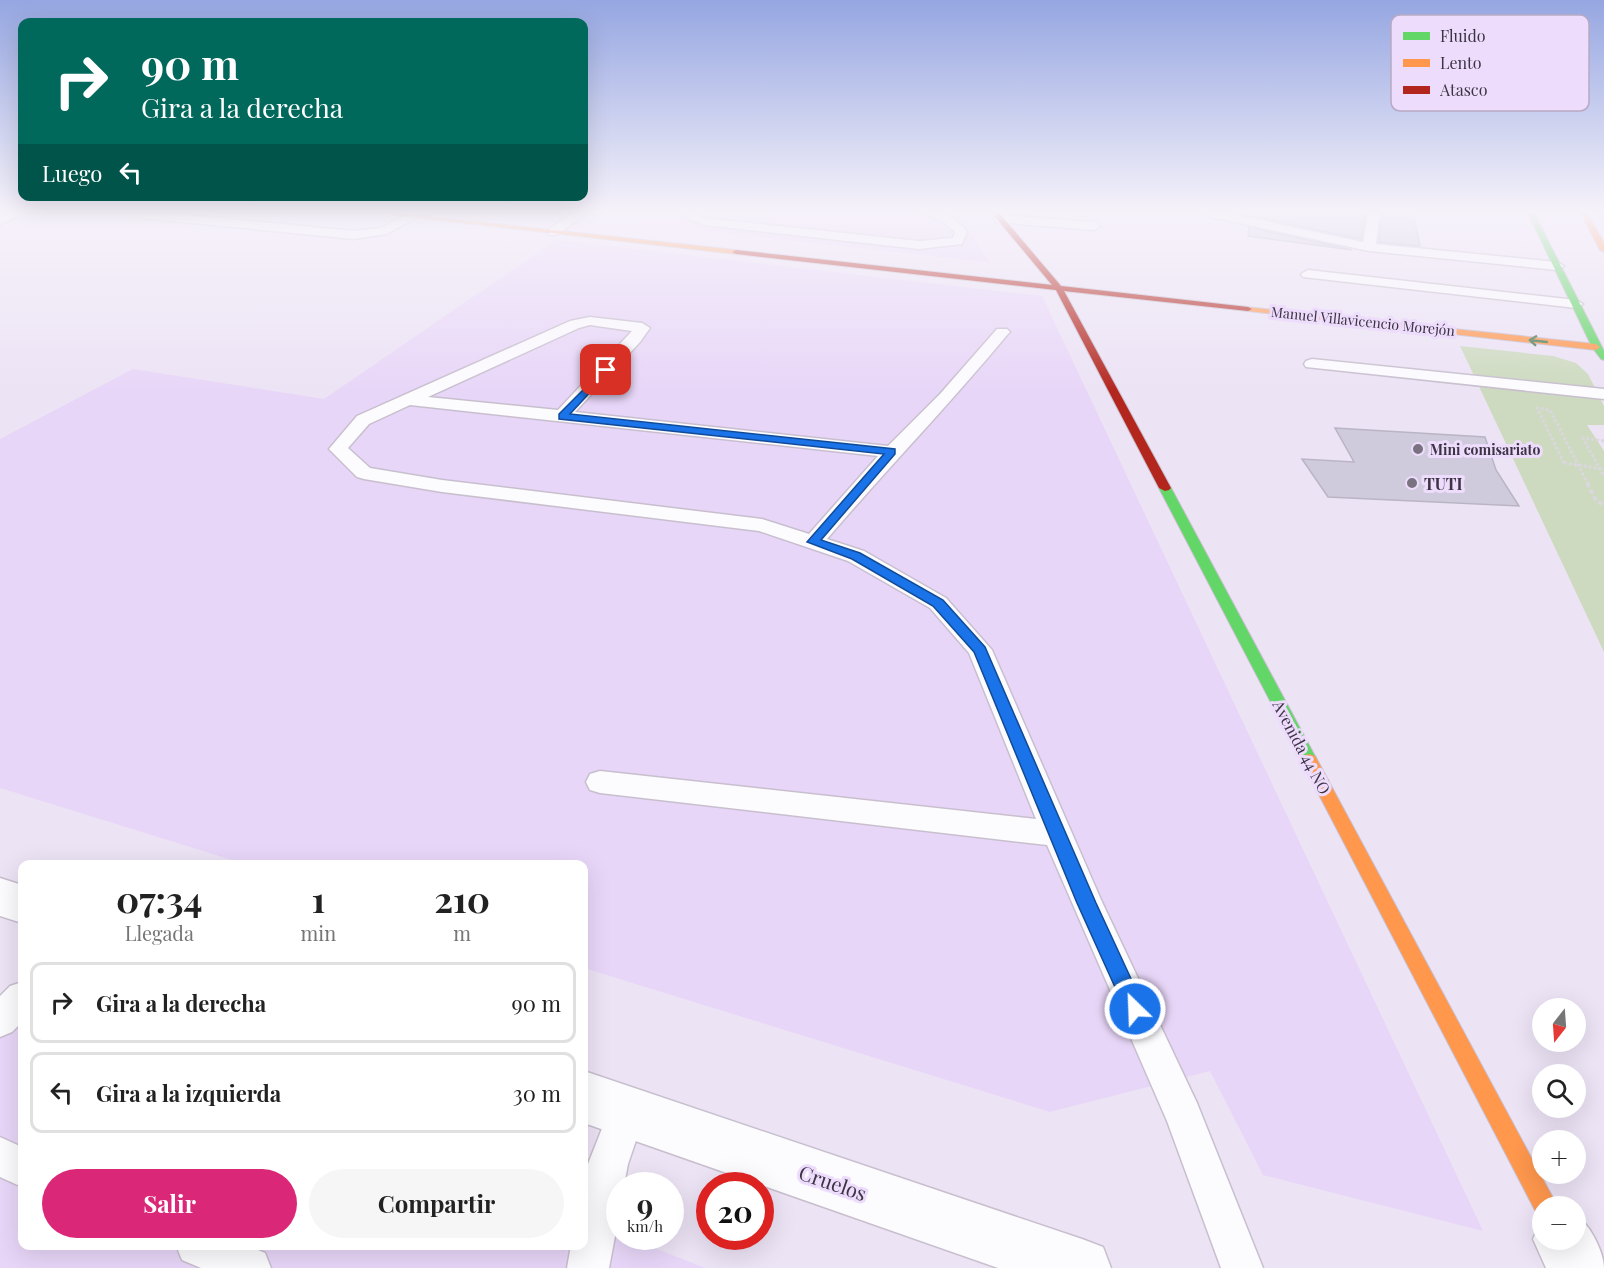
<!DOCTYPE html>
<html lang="es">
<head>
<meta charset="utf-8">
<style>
  :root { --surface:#fff; --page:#f6f6f6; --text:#222; --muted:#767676; --line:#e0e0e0; --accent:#db2777 }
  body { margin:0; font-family:"Playfair Display",serif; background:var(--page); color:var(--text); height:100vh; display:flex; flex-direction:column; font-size:22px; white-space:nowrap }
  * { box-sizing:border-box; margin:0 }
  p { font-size:20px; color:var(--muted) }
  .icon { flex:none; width:33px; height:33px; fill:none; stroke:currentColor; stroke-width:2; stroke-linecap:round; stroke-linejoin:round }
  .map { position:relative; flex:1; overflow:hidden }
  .sheet { position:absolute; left:18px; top:860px; width:570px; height:390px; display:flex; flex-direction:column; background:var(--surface); border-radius:12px; box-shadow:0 6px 24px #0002 }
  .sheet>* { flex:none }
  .top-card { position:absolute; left:18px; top:18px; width:570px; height:183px; border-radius:12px; box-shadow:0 6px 24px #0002; background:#00695c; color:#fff; overflow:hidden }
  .needle { width:39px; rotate:197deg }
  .buttons { position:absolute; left:1532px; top:998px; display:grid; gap:12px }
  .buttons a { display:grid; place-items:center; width:54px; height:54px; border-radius:50%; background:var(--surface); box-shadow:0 6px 24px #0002; font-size:30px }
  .speed { position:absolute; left:606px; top:1172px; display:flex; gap:12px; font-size:30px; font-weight:700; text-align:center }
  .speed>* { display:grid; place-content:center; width:78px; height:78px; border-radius:50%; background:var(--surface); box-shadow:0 6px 24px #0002; line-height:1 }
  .speed small { font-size:15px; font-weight:400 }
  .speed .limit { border:9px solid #d22; background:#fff; color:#111 }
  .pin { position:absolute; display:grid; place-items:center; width:51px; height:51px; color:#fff; margin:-26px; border-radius:12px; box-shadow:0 3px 9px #0006 }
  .me { position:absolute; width:66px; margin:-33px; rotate:336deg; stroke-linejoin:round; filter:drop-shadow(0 0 4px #0008) }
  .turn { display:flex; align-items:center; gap:21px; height:126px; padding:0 24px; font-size:27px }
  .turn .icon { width:78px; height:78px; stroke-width:2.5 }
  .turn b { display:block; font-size:42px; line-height:51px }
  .then { display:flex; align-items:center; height:57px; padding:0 24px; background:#0003; gap:12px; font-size:22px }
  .eta { display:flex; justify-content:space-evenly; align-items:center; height:102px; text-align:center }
  .eta b { font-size:36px; font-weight:700; line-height:42px }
  .cta { display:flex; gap:12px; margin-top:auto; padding:12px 24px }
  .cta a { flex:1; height:69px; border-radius:36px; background:var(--accent); color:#fff; font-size:24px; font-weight:700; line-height:69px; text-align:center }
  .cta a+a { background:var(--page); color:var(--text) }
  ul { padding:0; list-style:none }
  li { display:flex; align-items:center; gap:18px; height:81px; margin:0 12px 9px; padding:0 12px; border:3px solid var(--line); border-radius:12px }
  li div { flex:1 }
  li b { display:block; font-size:22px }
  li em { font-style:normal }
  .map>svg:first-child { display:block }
</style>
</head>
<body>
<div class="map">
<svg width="1604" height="1268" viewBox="0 0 1604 1268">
  <rect width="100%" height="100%" fill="#ece3f5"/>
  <!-- built -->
  <path fill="#e8d6f8" d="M 540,213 L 958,213 L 989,262 Z
    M 556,240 L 1042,296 L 1483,1231 L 1263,1175 L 1210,1071 L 1050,1112 L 584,968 L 584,864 L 245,864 L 0,788 L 0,439 L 133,369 L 324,399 Z
    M 21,999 L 22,1245 L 584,1245 L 584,1220 L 705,1268 L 0,1268 L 0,1021 Z"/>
  <!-- green -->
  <path fill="#cddabf" d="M 1460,346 L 1553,356 L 1576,363 L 1588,374 L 1604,406 L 1604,425 L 1587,425 L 1604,451 L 1604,652 Z"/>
  <!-- building -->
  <path fill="#d0cadd" stroke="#b9b5c4" stroke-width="1.5" d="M 1250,213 L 1366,213 L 1361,239 L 1250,216 Z
    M 1382,213 L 1413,213 L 1420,246 L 1379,242 Z
    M 1249,227 L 1352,250 L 1248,236 Z
    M 1335,428 L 1485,437 L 1496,470 L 1519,506 L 1328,497 L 1302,459 L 1354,462 Z"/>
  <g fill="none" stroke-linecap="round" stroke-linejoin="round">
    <!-- lane casing -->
    <g stroke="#c8bfce" stroke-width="3">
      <path id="lane" d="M 9,213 L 26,213 L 0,224 L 0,216 Z
        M 125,213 L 167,213 L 354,231 L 380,228 L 411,213 L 417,217 L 387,234 L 354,239 L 131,217 Z
        M 573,213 L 587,213 L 557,235 L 549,235 L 549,229 Z
        M 688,213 L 701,213 L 699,216 L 705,218 L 919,241 L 953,238 L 955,232 L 942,221 L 921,213 C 942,213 954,214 967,232 L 962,244 L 919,249 L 704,225 L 685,217 Z
        M 1205,213 L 1227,213 L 1363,242 L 1368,213 L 1380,213 L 1376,244 L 1557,262 L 1564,266 L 1557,270 L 1369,251 L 1211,217 Z
        M 1000,215 L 1094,222 L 1100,226 L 1094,230 L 996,222 L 994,219 Z
        M 1308,270 L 1576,300 L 1583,304 L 1576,308 L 1303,277 L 1301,274 Z
        M 590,317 L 642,323 L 650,328 L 640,342 L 575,412 L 888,446 L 940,394 L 997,329 L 1007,329 L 1010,332 L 1007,335 C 949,405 886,470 827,539 L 864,551 L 946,598 L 992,650 L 1102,902 L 1197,1103 L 1263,1268 L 1221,1268 L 1167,1121 L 1047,845 L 600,793 L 590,790 L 586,782 L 590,774 L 600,771 L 1036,819 L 969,653 L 930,608 L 848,561 L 759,531 L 442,492 L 364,479 L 357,477 L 329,449 L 357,416 L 570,321 ZM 590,325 L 632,331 L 558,410 L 428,397 L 579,328 ZM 410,405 L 878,456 L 809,534 L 762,519 L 442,480 L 370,468 L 348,448 L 369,424 Z
        M 1312,359 L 1604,389 L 1604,399 L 1306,367 L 1304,364 L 1306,361 Z
        M 22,982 L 22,1022 L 12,1032 L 0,1037 L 0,996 L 10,986 Z
        M 627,1092 L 640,1098 L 646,1111 L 628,1164 L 624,1185 L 620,1185 L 620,1210 L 609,1268 L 567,1268 L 571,1245 L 584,1245 L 584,1187 L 588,1164 L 614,1098 Z
        M 0,1137 L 22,1147 L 22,1187 L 0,1177 Z
        M 176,1245 L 246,1245 L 265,1253 L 271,1268 L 201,1268 L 182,1260 Z"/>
    </g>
    <!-- street casing -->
    <g stroke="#c8bfce" stroke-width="3">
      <path id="street" d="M 0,878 L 22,885 L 22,923 L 0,916 Z
        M 584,1071 L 1082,1239 L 1103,1247 L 1111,1268 L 998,1268 L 584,1123 Z
        M 1575,1216 C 1589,1221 1604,1253 1604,1268 L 1546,1268 L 1533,1239 L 1542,1219 L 1542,1239 L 1575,1239 Z"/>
    </g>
    <!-- fast casing -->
    <g stroke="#c8bfce" stroke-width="2">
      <path id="fast" d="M 1528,213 L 1534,213 L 1604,351 L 1604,360 L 1601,359 L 1592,347 Z
        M 1165,485 L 1171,488 L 1317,760 L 1315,764 L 1309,766 L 1303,764 L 1301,760 L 1159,488 Z"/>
    </g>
    <!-- slow casing -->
    <g stroke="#c8bfce" stroke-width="2">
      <path id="slow" d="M 375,213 L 396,213 L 736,250 L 740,252 L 736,254 Z
        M 1581,213 L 1587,213 L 1604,243 L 1604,252 L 1600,250 Z
        M 1245,307 L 1596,344 L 1600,347 L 1596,350 L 1248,311 L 1244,309 Z
        M 1309,754 L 1315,756 L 1553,1198 L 1556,1206 L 1542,1206 L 1542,1216 L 1537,1214 L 1301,760 L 1303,756 Z"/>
    </g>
    <!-- jam casing -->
    <g stroke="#c8bfce" stroke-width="2">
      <path id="jam" d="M 992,213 L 999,213 L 1061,286 L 1248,307 L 1252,309 L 1248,311 L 1064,291 L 1171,488 L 1169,490 L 1165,491 L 1159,488 L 1056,290 L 736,254 L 732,252 L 736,250 L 1052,285 Z"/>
    </g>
    <!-- path -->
    <path stroke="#dad7dd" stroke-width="3" stroke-dasharray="3 2" stroke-linecap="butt" d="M 1564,463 L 1604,469"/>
    <!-- lane -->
    <use href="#lane" fill="#fcfbfe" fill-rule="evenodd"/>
    <!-- street -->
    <use href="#street" fill="#fcfbfe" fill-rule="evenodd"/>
    <!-- fast -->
    <use href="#fast" fill="#63d668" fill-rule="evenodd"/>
    <!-- slow -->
    <use href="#slow" fill="#ff974d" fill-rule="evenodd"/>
    <!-- jam -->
    <use href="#jam" fill="#b3261e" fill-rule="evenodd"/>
    <!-- path-bridge-far1 -->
    <path stroke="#dad7dd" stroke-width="3" stroke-dasharray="3 2" stroke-linecap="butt" d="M 1604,441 L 1583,438 L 1604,477
      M 1564,463 L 1537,408 L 1550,410 L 1588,484"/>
    <!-- path-bridge -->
    <path stroke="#dad7dd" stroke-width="4" stroke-dasharray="4.5 3" stroke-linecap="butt" d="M 1587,483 L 1597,502 L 1604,504"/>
  </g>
  <!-- one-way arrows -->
  <defs><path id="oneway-shaft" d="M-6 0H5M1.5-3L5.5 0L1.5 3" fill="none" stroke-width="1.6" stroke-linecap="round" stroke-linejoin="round" transform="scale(1.5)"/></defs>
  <use stroke="#4e7c54" href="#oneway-shaft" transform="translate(1538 341) rotate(-174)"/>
  <!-- sky -->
  <linearGradient id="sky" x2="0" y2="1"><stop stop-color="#95a6e1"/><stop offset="0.54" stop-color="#f6f2fa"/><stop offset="1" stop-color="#f6f2fa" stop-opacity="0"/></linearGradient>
  <rect width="1604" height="391" fill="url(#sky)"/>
  <!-- route -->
  <path fill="#1a73e8" stroke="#114b97" stroke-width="1.5" d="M 606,367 L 611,370 L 609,372 L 570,414 L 895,449 L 895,454 L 821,540 L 860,553 L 943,600 L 985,647 L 1096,903 L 1145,1009 L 1142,1016 L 1135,1019 L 1128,1016 L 1077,903 L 974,652 L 933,606 L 852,559 L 807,542 L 884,454 L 559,419 L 559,414 Z"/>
  <!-- markers -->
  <g fill="#7a7181" stroke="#eddcfc" stroke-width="2">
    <circle cx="1418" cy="449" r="6"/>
    <circle cx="1412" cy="483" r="6"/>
  </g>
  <g text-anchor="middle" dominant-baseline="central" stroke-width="6" stroke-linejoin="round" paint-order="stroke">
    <!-- far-street labels -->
    <g font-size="14" fill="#3c3343" stroke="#eddcfc">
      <text transform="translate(1363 321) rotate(6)">Manuel Villavicencio Morejón</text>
    </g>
    <!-- far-poi labels -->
    <g font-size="14" font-weight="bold" fill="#3c3343" stroke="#eddcfc" text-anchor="start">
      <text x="1430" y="449">Mini comisariato</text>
    </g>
    <!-- poi labels -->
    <g font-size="16" font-weight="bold" fill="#3c3343" stroke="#eddcfc" text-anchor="start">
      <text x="1424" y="483">TUTI</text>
    </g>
    <!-- street labels -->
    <g font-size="16" fill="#3c3343" stroke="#eddcfc">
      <text transform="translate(1302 747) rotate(62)">Avenida 44 NO</text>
    </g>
    <!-- near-street labels -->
    <g font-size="20" fill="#3c3343" stroke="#eddcfc">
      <text transform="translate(833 1182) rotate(19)">Cruelos</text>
    </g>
  </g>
  <!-- legend -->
  <rect x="1391" y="15" width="198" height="96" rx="9" fill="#eddcfc" stroke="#b8a9c4" stroke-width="1.5"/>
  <rect x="1403" y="32" width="27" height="8" fill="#63d668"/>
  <rect x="1403" y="59" width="27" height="8" fill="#ff974d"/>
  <rect x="1403" y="86" width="27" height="8" fill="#b3261e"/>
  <g font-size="16" fill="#3c3343">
    <text x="1440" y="42">Fluido</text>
    <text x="1440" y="69">Lento</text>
    <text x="1440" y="96">Atasco</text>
  </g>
</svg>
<div class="buttons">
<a><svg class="needle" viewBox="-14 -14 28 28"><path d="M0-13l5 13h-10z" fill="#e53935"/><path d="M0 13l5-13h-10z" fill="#767676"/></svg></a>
<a><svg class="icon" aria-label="search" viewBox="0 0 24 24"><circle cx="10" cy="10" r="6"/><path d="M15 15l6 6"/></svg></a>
<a>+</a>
<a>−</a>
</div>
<div class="speed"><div>9<small>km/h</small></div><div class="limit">20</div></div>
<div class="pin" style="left:606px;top:370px;background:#d93025"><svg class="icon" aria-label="arrive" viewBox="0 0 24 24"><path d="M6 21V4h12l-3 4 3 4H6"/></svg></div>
<svg class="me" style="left:1135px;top:1009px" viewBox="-20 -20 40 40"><circle r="17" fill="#1a73e8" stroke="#fff" stroke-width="3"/><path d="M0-11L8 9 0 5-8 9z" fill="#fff"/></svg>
<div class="top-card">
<div class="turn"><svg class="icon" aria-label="right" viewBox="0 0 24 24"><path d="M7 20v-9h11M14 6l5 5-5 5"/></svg><div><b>90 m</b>Gira a la derecha</div></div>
<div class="then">Luego<svg class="icon" aria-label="left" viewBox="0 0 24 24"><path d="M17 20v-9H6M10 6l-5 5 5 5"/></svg></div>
</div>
<section class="sheet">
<div class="eta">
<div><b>07:34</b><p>Llegada</p></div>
<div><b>1</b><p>min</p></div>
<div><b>210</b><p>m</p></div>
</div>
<ul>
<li><svg class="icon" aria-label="right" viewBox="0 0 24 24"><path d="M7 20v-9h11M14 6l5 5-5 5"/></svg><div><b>Gira a la derecha</b></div><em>90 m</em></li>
<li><svg class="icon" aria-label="left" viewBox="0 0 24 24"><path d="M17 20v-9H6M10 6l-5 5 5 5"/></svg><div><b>Gira a la izquierda</b></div><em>30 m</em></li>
</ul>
<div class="cta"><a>Salir</a><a>Compartir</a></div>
</section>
</div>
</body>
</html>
